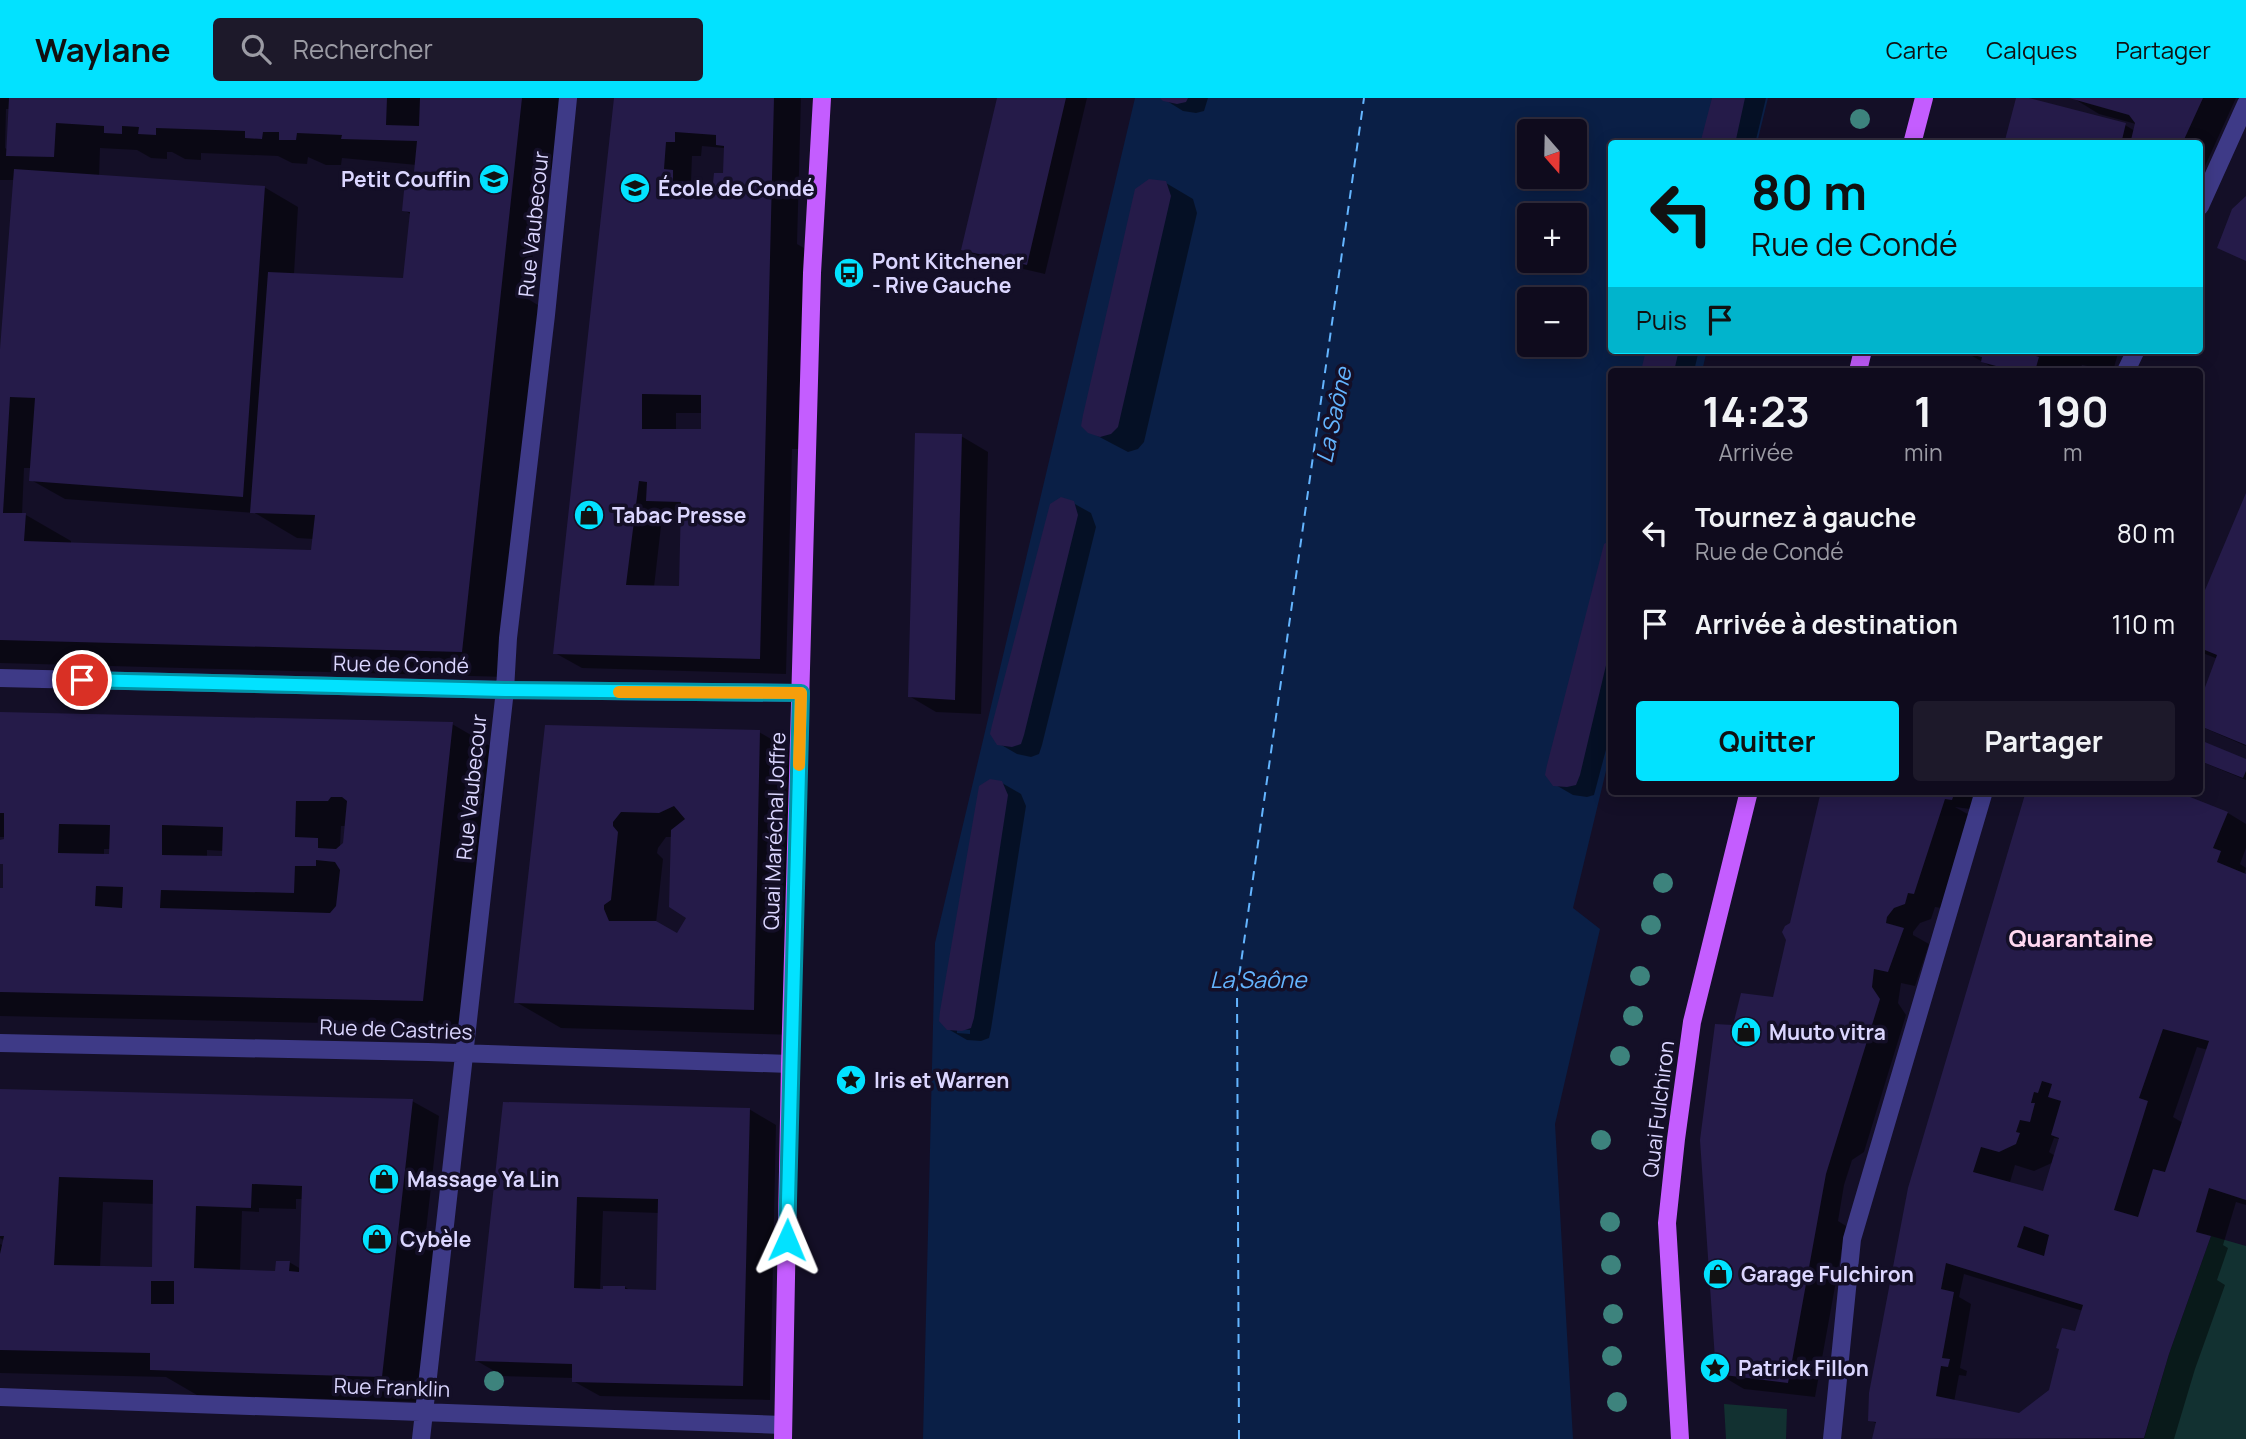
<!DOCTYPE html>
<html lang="fr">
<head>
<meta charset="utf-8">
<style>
  :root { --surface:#0f0b1d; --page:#1d192a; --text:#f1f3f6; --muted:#9b9ba4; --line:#2f2b3b; --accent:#02e2ff }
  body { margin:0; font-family:Manrope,sans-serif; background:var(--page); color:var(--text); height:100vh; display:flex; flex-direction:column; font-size:26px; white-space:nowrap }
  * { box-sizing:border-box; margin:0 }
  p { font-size:23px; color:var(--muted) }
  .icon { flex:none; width:38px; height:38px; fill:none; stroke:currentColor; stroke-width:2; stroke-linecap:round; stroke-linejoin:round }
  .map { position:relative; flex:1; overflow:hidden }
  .side { position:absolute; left:1608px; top:270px; width:595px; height:427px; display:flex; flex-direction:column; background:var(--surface); border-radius:7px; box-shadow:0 4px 18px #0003,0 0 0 2px var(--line) }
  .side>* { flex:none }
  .guide { position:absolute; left:1608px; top:42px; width:595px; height:214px; border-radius:7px; box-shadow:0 4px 18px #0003,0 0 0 2px var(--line); background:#02e2ff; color:#111; overflow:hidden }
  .needle { width:46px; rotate:160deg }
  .buttons { position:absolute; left:1517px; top:21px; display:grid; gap:14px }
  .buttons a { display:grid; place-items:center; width:70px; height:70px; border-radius:7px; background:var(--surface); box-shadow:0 4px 18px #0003,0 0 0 2px var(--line); font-size:35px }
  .pin { position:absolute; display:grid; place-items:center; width:60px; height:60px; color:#fff; margin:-30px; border:4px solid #fff; border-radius:50%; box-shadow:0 2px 7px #0007 }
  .me { position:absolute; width:77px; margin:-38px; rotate:1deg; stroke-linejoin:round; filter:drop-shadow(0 0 5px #0008) }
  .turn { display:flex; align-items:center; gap:24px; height:147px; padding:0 28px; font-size:32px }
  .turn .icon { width:91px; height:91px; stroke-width:2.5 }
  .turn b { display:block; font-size:49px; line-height:60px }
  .then { display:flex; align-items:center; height:66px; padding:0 28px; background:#0003; gap:14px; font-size:26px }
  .eta { display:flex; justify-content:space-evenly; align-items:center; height:119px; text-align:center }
  .eta b { font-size:42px; font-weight:700; line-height:49px }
  .cta { display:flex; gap:14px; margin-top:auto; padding:14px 28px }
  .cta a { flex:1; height:80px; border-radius:7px; background:var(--accent); color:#111; font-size:28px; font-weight:700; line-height:80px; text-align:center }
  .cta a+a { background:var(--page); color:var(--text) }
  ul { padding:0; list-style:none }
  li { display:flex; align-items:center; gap:21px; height:91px; padding:0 28px }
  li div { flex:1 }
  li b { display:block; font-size:26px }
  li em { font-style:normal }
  header { display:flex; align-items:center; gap:42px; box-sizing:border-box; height:98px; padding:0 35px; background:var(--accent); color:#111 }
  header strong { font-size:33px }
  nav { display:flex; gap:38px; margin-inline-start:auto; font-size:24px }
  .search { width:490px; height:63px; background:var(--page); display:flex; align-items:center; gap:18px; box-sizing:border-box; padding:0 24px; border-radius:7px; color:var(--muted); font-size:26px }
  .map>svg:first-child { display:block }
</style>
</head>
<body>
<header>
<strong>Waylane</strong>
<div class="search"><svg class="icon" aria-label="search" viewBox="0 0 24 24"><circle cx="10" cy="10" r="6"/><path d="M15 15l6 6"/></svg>Rechercher</div>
<nav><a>Carte</a><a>Calques</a><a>Partager</a></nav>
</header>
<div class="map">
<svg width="2246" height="1341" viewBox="0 0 2246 1341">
  <rect width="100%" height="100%" fill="#140f27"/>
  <!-- green -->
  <path fill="#123131" d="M 2211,1138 L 2246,1148 L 2246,1341 L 2144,1341 L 2169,1256 Z
    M 1724,1306 L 1787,1311 L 1786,1341 L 1726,1341 Z"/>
  <!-- water -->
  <path fill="#0a1f46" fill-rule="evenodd" d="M 1135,0 L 1768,0 L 1757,45 L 1612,46 L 1612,252 L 1707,252 L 1702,273 L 1612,273 L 1612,648 L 1573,810 L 1600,831 L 1555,1026 L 1573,1341 L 923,1341 L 935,845 ZM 1530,33 L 1575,33 L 1575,79 L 1530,79 ZM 1530,117 L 1575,117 L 1575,163 L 1530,163 ZM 1530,201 L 1575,201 L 1575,247 L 1530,247 Z"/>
  <!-- shadow -->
  <path fill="#0007" fill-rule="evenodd" d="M 0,0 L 569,0 L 562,72 L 542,71 L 528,201 L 546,212 L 507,579 L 0,565 L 0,274 L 15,82 L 0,82 ZM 6,11 L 10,11 L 8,52 L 5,50 ZM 100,50 L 137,52 L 151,60 L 167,61 L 167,54 L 172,54 L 185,61 L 201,62 L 201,55 L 278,58 L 292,65 L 307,66 L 308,59 L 326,67 L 341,67 L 342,60 L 417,67 L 415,86 L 404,112 L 412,117 L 405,182 L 294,176 L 298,109 L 264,89 L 99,79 ZM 24,370 L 32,370 L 31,382 L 65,401 L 255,415 L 297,440 L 314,441 L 313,454 L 71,446 L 71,443 L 26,417 L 22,417 Z
    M 616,0 L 801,0 L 797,146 L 804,150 L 800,351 L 792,351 L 786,576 L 582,570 L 555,555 ZM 702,48 L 724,50 L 725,76 L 715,87 L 691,84 L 692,58 L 701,58 ZM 676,315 L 703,315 L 709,333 L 676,333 ZM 663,411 L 674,418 L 682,418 L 681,490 L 654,489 Z
    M 998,0 L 1087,0 L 1045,176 L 981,161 L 963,151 Z
    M 1162,0 L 1208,0 L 1204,13 L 1196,15 L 1183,13 Z
    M 1714,0 L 1766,0 L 1755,46 L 1703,46 Z
    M 2018,0 L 2125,27 L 2135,33 L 2136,26 L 2099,16 L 2073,0 L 2236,0 L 2200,79 L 2200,46 L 2006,46 Z
    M 1166,85 L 1193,101 L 1197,115 L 1144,344 L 1138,351 L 1128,354 L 1090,334 Z
    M 1648,252 L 1699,252 L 1694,273 L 1643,273 Z
    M 1966,252 L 2119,252 L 2113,273 L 2082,267 L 2080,273 L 1999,273 L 1965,254 Z
    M 961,338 L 988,354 L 981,616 L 936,614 L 909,598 Z
    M 2246,400 L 2246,648 L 2200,628 L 2200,608 L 2218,561 L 2200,554 L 2200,520 L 2203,519 L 2200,517 L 2200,508 Z
    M 1073,405 L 1091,415 L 1096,429 L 1042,647 L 1039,656 L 1031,659 L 1017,656 L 998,645 Z
    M 1612,443 L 1612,629 L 1594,697 L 1587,699 L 1573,697 L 1554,686 Z
    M 0,616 L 452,626 L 497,652 L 468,928 L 0,918 L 0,792 L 4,792 L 4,766 L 0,763 L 0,743 L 12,739 L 0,739 ZM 341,728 L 346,728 L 344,745 L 340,749 ZM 104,751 L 111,751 L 111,758 L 104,758 ZM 207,752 L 224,753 L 224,760 L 207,760 Z
    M 546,629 L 759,634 L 804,660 L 798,937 L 561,930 L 516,904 ZM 666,739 L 672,739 L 688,820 L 677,837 L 656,825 L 663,761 L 657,755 L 658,750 Z
    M 2200,644 L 2246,662 L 2246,682 L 2200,663 Z
    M 1002,685 L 1021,696 L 1026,708 L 991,931 L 989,940 L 981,943 L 967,942 L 948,931 ZM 957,931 L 970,932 L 970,936 L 957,935 Z
    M 1822,693 L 1977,693 L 1970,711 L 1955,709 L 1971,718 L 1941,810 L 1935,809 L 1931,821 L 1920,825 L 1913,834 L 1913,837 L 1929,846 L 1915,888 L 1901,885 L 1898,905 L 1906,917 L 1864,1054 L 1852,1062 L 1844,1087 L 1838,1123 L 1846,1128 L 1815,1299 L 1744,1291 L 1717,1275 L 1734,929 L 1774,901 Z
    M 2028,693 L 2171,693 L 2228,715 L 2246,726 L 2246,750 L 2240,766 L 2246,770 L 2244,777 L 2246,778 L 2246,1107 L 2236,1104 L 2223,1147 L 2228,1150 L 2217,1182 L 2225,1187 L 2195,1271 L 2174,1341 L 1874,1341 L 1878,1326 L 1869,1322 ZM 2197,949 L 2208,952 L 2183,1025 L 2173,1019 ZM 2054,1040 L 2061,1041 L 2055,1058 L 2049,1054 ZM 2054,1064 L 2051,1097 L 2010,1084 L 2015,1067 L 2034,1073 ZM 1964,1176 L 2083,1213 L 2077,1235 L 2049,1294 L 2020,1317 L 1954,1304 L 1959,1277 L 1966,1278 L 1967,1273 L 1960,1270 L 1971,1206 L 1959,1199 Z
    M 0,993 L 412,1003 L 439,1018 L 426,1133 L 445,1144 L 427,1304 L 197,1297 L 166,1279 L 0,1275 L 0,1146 L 4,1148 L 5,1143 L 0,1140 ZM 296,1101 L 303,1101 L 301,1171 L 289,1164 L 277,1174 L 240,1173 L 242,1113 L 259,1114 L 259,1110 L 296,1111 ZM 103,1104 L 155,1106 L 153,1171 L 100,1170 Z
    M 504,1005 L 749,1011 L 776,1027 L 770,1302 L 600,1298 L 573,1283 L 573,1280 L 503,1278 L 477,1263 ZM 603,1113 L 659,1115 L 657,1194 L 631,1193 L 625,1189 L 600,1193 Z"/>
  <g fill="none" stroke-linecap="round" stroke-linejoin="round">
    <!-- ferry -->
    <path stroke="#64b5ff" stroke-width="2" stroke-dasharray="9 7" stroke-linecap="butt" d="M 1239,1341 L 1237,893 L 1364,0"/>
  </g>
  <!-- building -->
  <path fill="#251b49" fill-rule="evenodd" d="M 9,0 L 387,0 L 386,27 L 419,28 L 420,0 L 522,0 L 462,554 L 0,542 L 0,251 L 14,71 L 265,88 L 243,399 L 29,383 L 35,300 L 10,299 L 3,415 L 26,415 L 24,443 L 311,452 L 315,417 L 250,415 L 268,174 L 403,180 L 410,114 L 402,113 L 405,83 L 413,84 L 417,43 L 341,41 L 342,37 L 297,35 L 296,42 L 279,42 L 279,34 L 263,34 L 262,41 L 245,40 L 245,33 L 156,30 L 156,37 L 138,36 L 139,29 L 122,28 L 122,36 L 104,35 L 104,28 L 56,25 L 54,59 L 6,58 Z
    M 614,0 L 774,0 L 760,561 L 553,556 ZM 675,34 L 716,37 L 716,47 L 724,48 L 723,75 L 714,75 L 713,85 L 673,83 L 673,72 L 664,71 L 666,44 L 675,44 ZM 642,296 L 701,297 L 701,331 L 642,331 ZM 639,383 L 647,384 L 646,403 L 681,404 L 679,488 L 626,487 Z
    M 997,0 L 1066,0 L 1027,167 L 961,152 Z
    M 1160,0 L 1188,0 L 1186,4 L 1177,6 L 1163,3 Z
    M 1712,0 L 1745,0 L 1735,46 L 1700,46 Z
    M 2016,0 L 2029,0 L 2126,25 L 2121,46 L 2004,46 Z
    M 2069,0 L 2203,0 L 2182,46 L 2142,46 L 2131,42 L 2135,25 L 2129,17 Z
    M 1149,81 L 1166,83 L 1171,98 L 1118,329 L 1111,336 L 1100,339 L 1088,335 L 1081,328 L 1083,317 L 1135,91 Z
    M 2246,98 L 2246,163 L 2217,150 L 2232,111 Z
    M 1646,252 L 1679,252 L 1674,273 L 1641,273 Z
    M 1964,252 L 2034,252 L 2033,257 L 2039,259 L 2035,273 L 2015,273 L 1981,264 L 1982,259 L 1963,255 Z
    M 915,335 L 962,336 L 955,602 L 908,599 Z
    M 2246,395 L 2246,647 L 2200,628 L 2200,603 L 2217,557 L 2200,550 L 2200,504 Z
    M 1061,399 L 1074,403 L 1078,417 L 1024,637 L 1021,646 L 1012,649 L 997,647 L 990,636 L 992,627 L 1050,406 Z
    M 1612,441 L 1612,542 L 1580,677 L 1576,687 L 1567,689 L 1553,688 L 1545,677 L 1547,667 L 1604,446 Z
    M 0,614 L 453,624 L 423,903 L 0,894 L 0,790 L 3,790 L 3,766 L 0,766 L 0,742 L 4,741 L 4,715 L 0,715 ZM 331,699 L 342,699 L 347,703 L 343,745 L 336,751 L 318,750 L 318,740 L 295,739 L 296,703 L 328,703 ZM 59,726 L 110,727 L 109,756 L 58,755 ZM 162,727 L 223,729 L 222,758 L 162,757 ZM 316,762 L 335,764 L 340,772 L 336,808 L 330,815 L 160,810 L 161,792 L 294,795 L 295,768 L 316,768 ZM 96,788 L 123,789 L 122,810 L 95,808 Z
    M 545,627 L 760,632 L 754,912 L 514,905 ZM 674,708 L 685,721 L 671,732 L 669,809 L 686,820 L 677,835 L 656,823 L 609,823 L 604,811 L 604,807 L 611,802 L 618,734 L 613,728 L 613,724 L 621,714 L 659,715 Z
    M 2200,642 L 2246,661 L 2246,673 L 2243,680 L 2200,663 Z
    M 990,681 L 1002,683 L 1008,697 L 974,920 L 971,930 L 962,933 L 947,932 L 939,923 L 940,913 L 979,688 Z
    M 1821,693 L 1955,693 L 1952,702 L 1945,701 L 1914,796 L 1908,795 L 1905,806 L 1894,810 L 1887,819 L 1886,825 L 1904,830 L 1888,874 L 1874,871 L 1872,889 L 1880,901 L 1826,1076 L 1788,1285 L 1716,1276 L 1700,1042 L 1715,926 L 1733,927 L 1741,895 L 1773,899 L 1786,842 L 1782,834 L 1785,828 L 1790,825 Z
    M 2026,693 L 2175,693 L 2228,714 L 2213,750 L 2221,753 L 2217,764 L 2246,776 L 2246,1102 L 2209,1090 L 2196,1134 L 2211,1138 L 2169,1256 L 2144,1340 L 1872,1341 L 1876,1324 L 1868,1323 L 1869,1295 L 1908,1090 ZM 2163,931 L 2209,943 L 2165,1074 L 2153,1071 L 2138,1119 L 2114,1112 L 2148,1003 L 2139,1000 ZM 2042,983 L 2052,986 L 2048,999 L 2061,1003 L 2051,1037 L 2059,1040 L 2043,1093 L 1973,1074 L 1981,1049 L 1999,1054 L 2016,1046 L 2020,1035 L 2016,1034 L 2020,1022 L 2030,1024 L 2035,1005 L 2031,1005 L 2034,994 L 2038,995 ZM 2024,1128 L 2049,1137 L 2044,1158 L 2017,1149 ZM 1946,1165 L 2083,1207 L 2075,1233 L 2062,1230 L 2056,1250 L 2059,1251 L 2049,1292 L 2019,1315 L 1936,1298 L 1941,1268 L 1948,1269 L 1950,1261 L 1942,1260 L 1954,1194 L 1941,1191 Z
    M 0,991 L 413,1001 L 382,1279 L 150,1272 L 150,1255 L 0,1252 L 0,1156 L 4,1138 L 0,1138 ZM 59,1079 L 153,1082 L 152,1169 L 54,1167 ZM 252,1086 L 302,1088 L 299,1174 L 289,1173 L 290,1163 L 276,1163 L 275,1173 L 194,1170 L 196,1108 L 251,1110 ZM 151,1183 L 174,1183 L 174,1206 L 151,1206 Z
    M 503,1004 L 750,1010 L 743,1288 L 572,1284 L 572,1266 L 475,1263 ZM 577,1099 L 658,1101 L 656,1192 L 625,1191 L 625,1188 L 603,1188 L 603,1191 L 574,1190 Z"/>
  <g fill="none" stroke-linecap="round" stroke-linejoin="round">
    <!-- minor -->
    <path stroke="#3e3a87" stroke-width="18" d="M 2200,108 L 2246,6
      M 2126,273 L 2136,252
      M 0,580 L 505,592 L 801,595
      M 0,945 L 428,954 L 790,966
      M 0,1299 L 783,1327
      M 421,1341 L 505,592 L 508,540 L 546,217 L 568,0
      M 1832,1341 L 1852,1141 L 1984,693"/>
    <!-- major -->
    <path stroke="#c45dff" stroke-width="18" d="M 1912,46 L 1924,0
      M 1858,273 L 1863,252
      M 783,1341 L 790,966 L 812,175 L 822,0
      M 1680,1341 L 1667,1125 L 1676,1041 L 1692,924 L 1749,693"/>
  </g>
  <!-- trees -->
  <g fill="#3d837d">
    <circle cx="1860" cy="21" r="10"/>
    <circle cx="1663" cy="785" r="10"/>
    <circle cx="1651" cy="827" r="10"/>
    <circle cx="1640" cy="878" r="10"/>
    <circle cx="1633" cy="918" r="10"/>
    <circle cx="1620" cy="958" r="10"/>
    <circle cx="1601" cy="1042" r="10"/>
    <circle cx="1610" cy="1124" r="10"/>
    <circle cx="1611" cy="1167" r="10"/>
    <circle cx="1613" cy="1216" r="10"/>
    <circle cx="1612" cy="1258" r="10"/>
    <circle cx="494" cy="1283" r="10"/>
    <circle cx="1617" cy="1304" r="10"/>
  </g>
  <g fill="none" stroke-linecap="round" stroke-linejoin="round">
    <!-- route casing -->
    <g stroke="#0193a6" stroke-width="18">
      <path id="route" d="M 82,582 L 505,592 L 801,595 L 787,1142"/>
    </g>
    <!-- route -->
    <use href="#route" stroke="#02e2ff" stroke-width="12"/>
    <!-- slow -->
    <path stroke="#f59e0b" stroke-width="12" d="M 619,594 L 801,595 L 799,667"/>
  </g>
  <!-- icons -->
  <defs>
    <g id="school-disc" transform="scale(1.575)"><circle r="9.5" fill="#02e2ff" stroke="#140f27"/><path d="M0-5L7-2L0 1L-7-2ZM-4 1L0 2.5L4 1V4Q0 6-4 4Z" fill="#111"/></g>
    <g id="university-disc" transform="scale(1.575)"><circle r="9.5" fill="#02e2ff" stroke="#140f27"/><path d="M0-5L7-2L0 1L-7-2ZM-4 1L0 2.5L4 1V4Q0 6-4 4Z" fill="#111"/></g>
    <g id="bus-disc" transform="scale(1.575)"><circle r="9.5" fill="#02e2ff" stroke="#140f27"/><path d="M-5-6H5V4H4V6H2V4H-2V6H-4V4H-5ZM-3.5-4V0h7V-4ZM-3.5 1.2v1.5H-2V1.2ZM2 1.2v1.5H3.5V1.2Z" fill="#111"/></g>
    <g id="shop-disc" transform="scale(1.575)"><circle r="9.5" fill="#02e2ff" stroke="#140f27"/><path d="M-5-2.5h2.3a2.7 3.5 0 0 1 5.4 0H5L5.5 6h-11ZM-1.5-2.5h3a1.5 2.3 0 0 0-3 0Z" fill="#111"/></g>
    <g id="sight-disc" transform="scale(1.575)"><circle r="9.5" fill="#02e2ff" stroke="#140f27"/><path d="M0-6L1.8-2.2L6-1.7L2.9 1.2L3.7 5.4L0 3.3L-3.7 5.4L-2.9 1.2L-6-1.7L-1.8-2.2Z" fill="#111"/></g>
  </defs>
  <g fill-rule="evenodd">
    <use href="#school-disc" x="494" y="81"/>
    <use href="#university-disc" x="635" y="90"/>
    <use href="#bus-disc" x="849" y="175"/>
    <use href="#shop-disc" x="589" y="417"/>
    <use href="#shop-disc" x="1746" y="934"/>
    <use href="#sight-disc" x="851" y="982"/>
    <use href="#shop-disc" x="384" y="1081"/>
    <use href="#shop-disc" x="377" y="1141"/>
    <use href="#shop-disc" x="1718" y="1176"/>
    <use href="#sight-disc" x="1715" y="1270"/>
  </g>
  <g text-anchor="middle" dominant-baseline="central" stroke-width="7" stroke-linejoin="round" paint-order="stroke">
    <!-- poi labels -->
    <g font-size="21" font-weight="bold" fill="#dbd6ff" stroke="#140f27" text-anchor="start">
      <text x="471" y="81" text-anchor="end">Petit Couffin</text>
      <text x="658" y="90">École de Condé</text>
      <text x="872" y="163">Pont Kitchener<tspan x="872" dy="24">- Rive Gauche</tspan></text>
      <text x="612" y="417">Tabac Presse</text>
      <text x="1769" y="934">Muuto vitra</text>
      <text x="874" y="982">Iris et Warren</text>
      <text x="407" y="1081">Massage Ya Lin</text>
      <text x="400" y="1141">Cybèle</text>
      <text x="1741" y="1176">Garage Fulchiron</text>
      <text x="1738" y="1270">Patrick Fillon</text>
    </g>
    <!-- street labels -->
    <g font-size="21" fill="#dbd6ff" stroke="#140f27">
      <text transform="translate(533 126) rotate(-84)">Rue Vaubecour</text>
      <text transform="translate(401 566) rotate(1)">Rue de Condé</text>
      <text transform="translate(471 689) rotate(-84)">Rue Vaubecour</text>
      <text transform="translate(774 733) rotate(-88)">Quai Maréchal Joffre</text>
      <text transform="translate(396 931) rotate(2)">Rue de Castries</text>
      <text transform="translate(1658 1011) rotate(-83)">Quai Fulchiron</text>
      <text transform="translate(392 1289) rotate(2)">Rue Franklin</text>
    </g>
    <!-- water labels -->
    <g font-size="23" font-style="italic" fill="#64b5ff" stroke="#140f27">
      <text transform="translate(1333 317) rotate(-78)">La Saône</text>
      <text x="1258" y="881">La Saône</text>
    </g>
    <!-- quarter labels -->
    <g font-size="24" font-weight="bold" fill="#ffd8f0" stroke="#140f27">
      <text x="2081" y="839">Quarantaine</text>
    </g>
  </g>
</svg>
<div class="buttons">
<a><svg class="needle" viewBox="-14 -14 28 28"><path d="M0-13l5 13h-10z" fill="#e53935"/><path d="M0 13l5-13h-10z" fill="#9b9ba4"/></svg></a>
<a>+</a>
<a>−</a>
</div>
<div class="pin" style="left:82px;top:582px;background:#d93025"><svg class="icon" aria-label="arrive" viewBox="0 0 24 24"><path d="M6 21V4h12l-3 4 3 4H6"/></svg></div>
<svg class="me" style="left:787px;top:1142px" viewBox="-20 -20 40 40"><path d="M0-17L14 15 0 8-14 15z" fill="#02e2ff" stroke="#fff" stroke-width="4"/></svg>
<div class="guide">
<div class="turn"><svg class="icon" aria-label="left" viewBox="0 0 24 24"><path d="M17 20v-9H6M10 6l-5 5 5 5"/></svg><div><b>80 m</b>Rue de Condé</div></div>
<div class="then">Puis<svg class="icon" aria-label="arrive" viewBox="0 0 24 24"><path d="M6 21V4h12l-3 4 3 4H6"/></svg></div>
</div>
<section class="side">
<div class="eta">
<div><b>14:23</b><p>Arrivée</p></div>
<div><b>1</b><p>min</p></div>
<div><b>190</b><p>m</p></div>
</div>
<ul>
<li><svg class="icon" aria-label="left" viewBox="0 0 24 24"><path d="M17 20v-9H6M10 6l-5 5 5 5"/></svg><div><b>Tournez à gauche</b><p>Rue de Condé</p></div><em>80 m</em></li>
<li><svg class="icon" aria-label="arrive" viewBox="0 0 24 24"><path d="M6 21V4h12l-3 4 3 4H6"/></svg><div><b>Arrivée à destination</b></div><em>110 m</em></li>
</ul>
<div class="cta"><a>Quitter</a><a>Partager</a></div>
</section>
</div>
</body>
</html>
